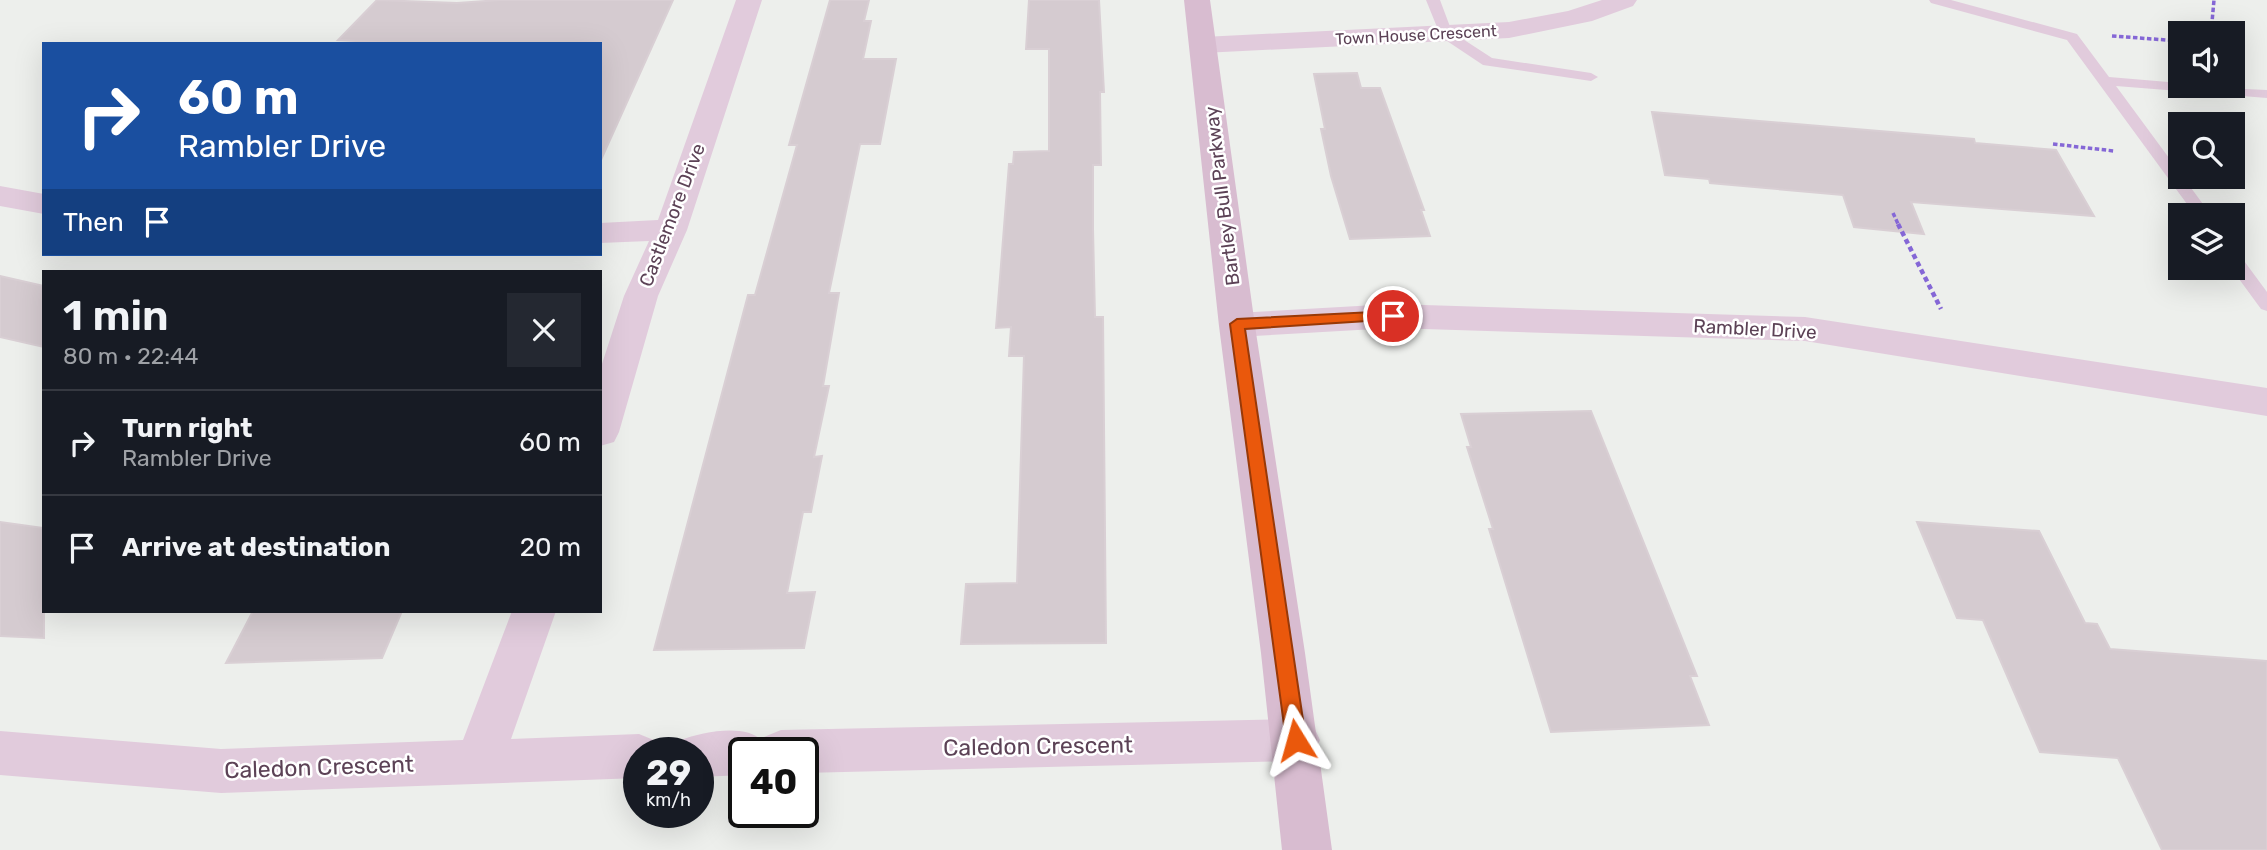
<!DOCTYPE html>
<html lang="en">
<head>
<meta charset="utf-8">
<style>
  :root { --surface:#171b24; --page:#242831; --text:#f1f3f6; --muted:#9ea1a6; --line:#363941 }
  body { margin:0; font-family:Rubik,sans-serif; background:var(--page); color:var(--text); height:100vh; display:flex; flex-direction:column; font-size:26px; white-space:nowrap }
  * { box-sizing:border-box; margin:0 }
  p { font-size:23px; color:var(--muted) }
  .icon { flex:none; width:38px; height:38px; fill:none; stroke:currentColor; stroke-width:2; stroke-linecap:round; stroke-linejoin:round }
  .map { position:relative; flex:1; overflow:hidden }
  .side { position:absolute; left:42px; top:270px; width:560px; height:343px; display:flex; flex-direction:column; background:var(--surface); border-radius:0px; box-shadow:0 7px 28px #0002 }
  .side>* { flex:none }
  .banner { position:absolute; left:42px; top:42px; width:560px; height:214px; border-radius:0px; box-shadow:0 7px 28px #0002; background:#1a4fa0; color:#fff; overflow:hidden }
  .buttons { position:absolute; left:2168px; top:21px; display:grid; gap:14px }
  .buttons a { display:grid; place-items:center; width:77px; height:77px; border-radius:0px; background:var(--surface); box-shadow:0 7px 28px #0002; font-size:35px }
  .speed { position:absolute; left:623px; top:737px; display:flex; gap:14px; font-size:35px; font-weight:700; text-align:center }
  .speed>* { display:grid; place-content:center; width:91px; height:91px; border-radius:50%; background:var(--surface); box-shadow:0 7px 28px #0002; line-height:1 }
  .speed small { font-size:18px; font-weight:400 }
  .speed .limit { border:4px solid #111; border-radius:10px; background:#fff; color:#111 }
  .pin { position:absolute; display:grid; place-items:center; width:60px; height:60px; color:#fff; margin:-30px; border:4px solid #fff; border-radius:50%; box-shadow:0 2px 7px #0007 }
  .me { position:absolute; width:77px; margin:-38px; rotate:352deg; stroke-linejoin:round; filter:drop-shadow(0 0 5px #0008) }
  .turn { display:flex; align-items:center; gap:24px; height:147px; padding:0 21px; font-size:32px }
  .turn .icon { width:91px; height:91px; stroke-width:2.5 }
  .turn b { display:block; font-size:49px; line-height:60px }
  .then { display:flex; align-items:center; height:66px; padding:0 21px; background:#0003; gap:14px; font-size:26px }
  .round { display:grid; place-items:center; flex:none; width:74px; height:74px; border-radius:0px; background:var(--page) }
  .summary { display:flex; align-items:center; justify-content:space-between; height:119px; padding:0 21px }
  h1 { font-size:42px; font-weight:600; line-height:52px }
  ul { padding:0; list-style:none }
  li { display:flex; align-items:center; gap:21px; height:105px; padding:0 21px; border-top:2px solid var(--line) }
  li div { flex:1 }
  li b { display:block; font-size:26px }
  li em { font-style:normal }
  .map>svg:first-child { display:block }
</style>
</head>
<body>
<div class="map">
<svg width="2267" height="850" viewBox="0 0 2267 850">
  <rect width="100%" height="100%" fill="#edefec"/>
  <!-- building -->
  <path fill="#d5cbd0" stroke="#d9cfd4" stroke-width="2" d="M 377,0 L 457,3 L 500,0 L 673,0 L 600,162 L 600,44 L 414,44 L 338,40 Z
    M 830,0 L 869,0 L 864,21 L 871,21 L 863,59 L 896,59 L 880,144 L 860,144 L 829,293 L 839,293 L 823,386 L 829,386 L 814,457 L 822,456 L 811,512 L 803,512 L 787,593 L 815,592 L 804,648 L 654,650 L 748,295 L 755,295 L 797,145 L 789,145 Z
    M 1029,0 L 1099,0 L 1104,92 L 1100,92 L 1101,165 L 1093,165 L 1093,229 L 1095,317 L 1103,317 L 1106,643 L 961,644 L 966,584 L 1017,583 L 1024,356 L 1009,356 L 1011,327 L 996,328 L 1009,164 L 1013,164 L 1014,152 L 1049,151 L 1049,49 L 1026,49 Z
    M 1357,73 L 1361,88 L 1380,88 L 1424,210 L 1421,210 L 1430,236 L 1350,239 L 1331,176 L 1321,129 L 1325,129 L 1314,74 Z
    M 1652,112 L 1974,139 L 1975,143 L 2056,150 L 2094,216 L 1911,202 L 1924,234 L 1854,227 L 1843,195 L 1710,183 L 1709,179 L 1665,175 Z
    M 0,276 L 44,286 L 44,347 L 0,337 Z
    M 1591,411 L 1697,676 L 1690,676 L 1709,725 L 1551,732 L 1489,529 L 1493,529 L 1467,447 L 1471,447 L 1461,414 Z
    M 0,522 L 44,528 L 44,638 L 0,636 Z
    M 1917,522 L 2039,531 L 2085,623 L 2097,624 L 2110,649 L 2267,661 L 2267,850 L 2162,850 L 2118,758 L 2040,752 L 1983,620 L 1957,618 Z
    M 253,611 L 402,611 L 382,658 L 226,663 Z"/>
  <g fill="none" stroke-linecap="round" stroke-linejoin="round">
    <!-- path-far1 -->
    <path stroke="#8567d6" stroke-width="3.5" stroke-dasharray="4.5 2.5" stroke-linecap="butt" d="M 2211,33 L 2214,0
      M 2112,36 L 2180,41
      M 2053,144 L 2114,151
      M 1893,213 L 1899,226"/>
    <!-- path -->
    <path stroke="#8567d6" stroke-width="4.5" stroke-dasharray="5 3.5" stroke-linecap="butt" d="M 1898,224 L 1941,309"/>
    <!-- lane -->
    <path fill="#e1cbdc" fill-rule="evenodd" d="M 1426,0 L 1440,0 L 1452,32 L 1492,58 L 1591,73 L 1598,77 L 1591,81 L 1483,65 L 1441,37 Z
      M 1929,0 L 1951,0 L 2077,34 L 2109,77 L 2180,83 L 2180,86 L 2267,90 L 2267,98 L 2116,86 L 2211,215 L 2195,215 L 2067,40 L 1931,3 Z
      M 2233,253 L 2239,254 L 2267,292 L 2267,311 L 2261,309 L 2231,268 Z"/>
    <!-- street -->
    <path fill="#e1cbdc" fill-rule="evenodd" d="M 736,0 L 762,0 L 687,230 L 658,296 L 619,432 L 614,442 L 600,446 L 600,370 L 624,296 L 649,241 L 600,243 L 600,223 L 658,220 Z
      M 1602,0 L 1637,0 L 1633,6 L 1592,21 L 1509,38 L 1203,53 L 1193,51 L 1189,45 L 1193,39 L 1203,37 L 1509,22 L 1568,11 Z
      M 0,186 L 44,194 L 44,214 L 0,206 Z
      M 1393,304 L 1805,317 L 2267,388 L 2267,416 L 1805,341 L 1393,328 L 1237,337 L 1224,334 L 1219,325 L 1224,316 L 1237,313 Z
      M 512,611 L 556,611 L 511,739 L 639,734 L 656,741 L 661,752 L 639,752 L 639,778 L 221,793 L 0,775 L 0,731 L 221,749 L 463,740 Z
      M 1296,719 L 1313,725 L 1320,740 L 1313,755 L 1296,761 L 803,773 L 803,752 L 744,752 L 744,775 L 698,777 L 698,752 L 675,752 L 681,740 C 702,732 746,723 762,741 L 764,737 L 781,730 Z"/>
    <!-- secondary -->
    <path fill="#d8bcd0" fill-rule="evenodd" d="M 1184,0 L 1210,0 L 1255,326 L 1305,653 L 1332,850 L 1282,850 L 1261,653 L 1219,326 Z"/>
  </g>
  <!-- route -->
  <path fill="#ea580c" stroke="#983908" stroke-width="2" d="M 1393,311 L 1400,316 L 1398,319 L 1245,329 L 1306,740 L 1303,746 L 1296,748 L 1289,746 L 1286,740 L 1230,324 L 1237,319 Z"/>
  <g text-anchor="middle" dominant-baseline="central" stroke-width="5" stroke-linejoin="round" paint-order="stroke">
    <!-- far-street labels -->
    <g font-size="16" fill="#5c4256" stroke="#fff">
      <text transform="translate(1416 35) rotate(-3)">Town House Crescent</text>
    </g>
    <!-- street labels -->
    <g font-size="19" fill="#5c4256" stroke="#fff">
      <text transform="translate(1222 196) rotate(-97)">Bartley Bull Parkway</text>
      <text transform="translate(672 215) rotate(-69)">Castlemore Drive</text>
      <text transform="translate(1755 329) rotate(3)">Rambler Drive</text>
    </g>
    <!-- near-street labels -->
    <g font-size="23" fill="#5c4256" stroke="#fff">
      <text transform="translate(1038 746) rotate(-1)">Caledon Crescent</text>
      <text transform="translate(319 767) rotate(-2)">Caledon Crescent</text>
    </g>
  </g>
</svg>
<div class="buttons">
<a><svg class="icon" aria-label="sound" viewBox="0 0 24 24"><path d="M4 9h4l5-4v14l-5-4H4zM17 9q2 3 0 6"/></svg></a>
<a><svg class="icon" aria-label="search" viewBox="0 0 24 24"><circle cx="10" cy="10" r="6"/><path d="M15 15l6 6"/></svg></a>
<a><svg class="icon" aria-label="layers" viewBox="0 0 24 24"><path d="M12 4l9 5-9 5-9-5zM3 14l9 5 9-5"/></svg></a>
</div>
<div class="speed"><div>29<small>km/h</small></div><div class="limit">40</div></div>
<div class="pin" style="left:1393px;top:316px;background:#d93025"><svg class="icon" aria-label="arrive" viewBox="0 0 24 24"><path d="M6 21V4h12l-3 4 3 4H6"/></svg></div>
<svg class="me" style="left:1296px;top:740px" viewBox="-20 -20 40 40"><path d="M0-17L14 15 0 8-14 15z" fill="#ea580c" stroke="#fff" stroke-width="4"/></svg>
<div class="banner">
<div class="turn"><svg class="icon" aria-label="right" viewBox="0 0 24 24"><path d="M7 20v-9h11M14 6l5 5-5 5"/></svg><div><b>60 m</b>Rambler Drive</div></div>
<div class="then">Then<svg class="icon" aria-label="arrive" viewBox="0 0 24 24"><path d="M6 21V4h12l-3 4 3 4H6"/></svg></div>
</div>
<section class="side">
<div class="summary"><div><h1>1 min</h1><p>80 m · 22:44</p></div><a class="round"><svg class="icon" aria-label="close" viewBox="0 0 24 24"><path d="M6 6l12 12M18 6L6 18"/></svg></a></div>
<ul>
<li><svg class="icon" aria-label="right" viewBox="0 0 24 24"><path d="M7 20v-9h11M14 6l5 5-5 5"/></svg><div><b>Turn right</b><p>Rambler Drive</p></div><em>60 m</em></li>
<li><svg class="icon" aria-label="arrive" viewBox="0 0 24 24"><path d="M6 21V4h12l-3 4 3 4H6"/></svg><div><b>Arrive at destination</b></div><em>20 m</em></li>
</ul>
</section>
</div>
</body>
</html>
